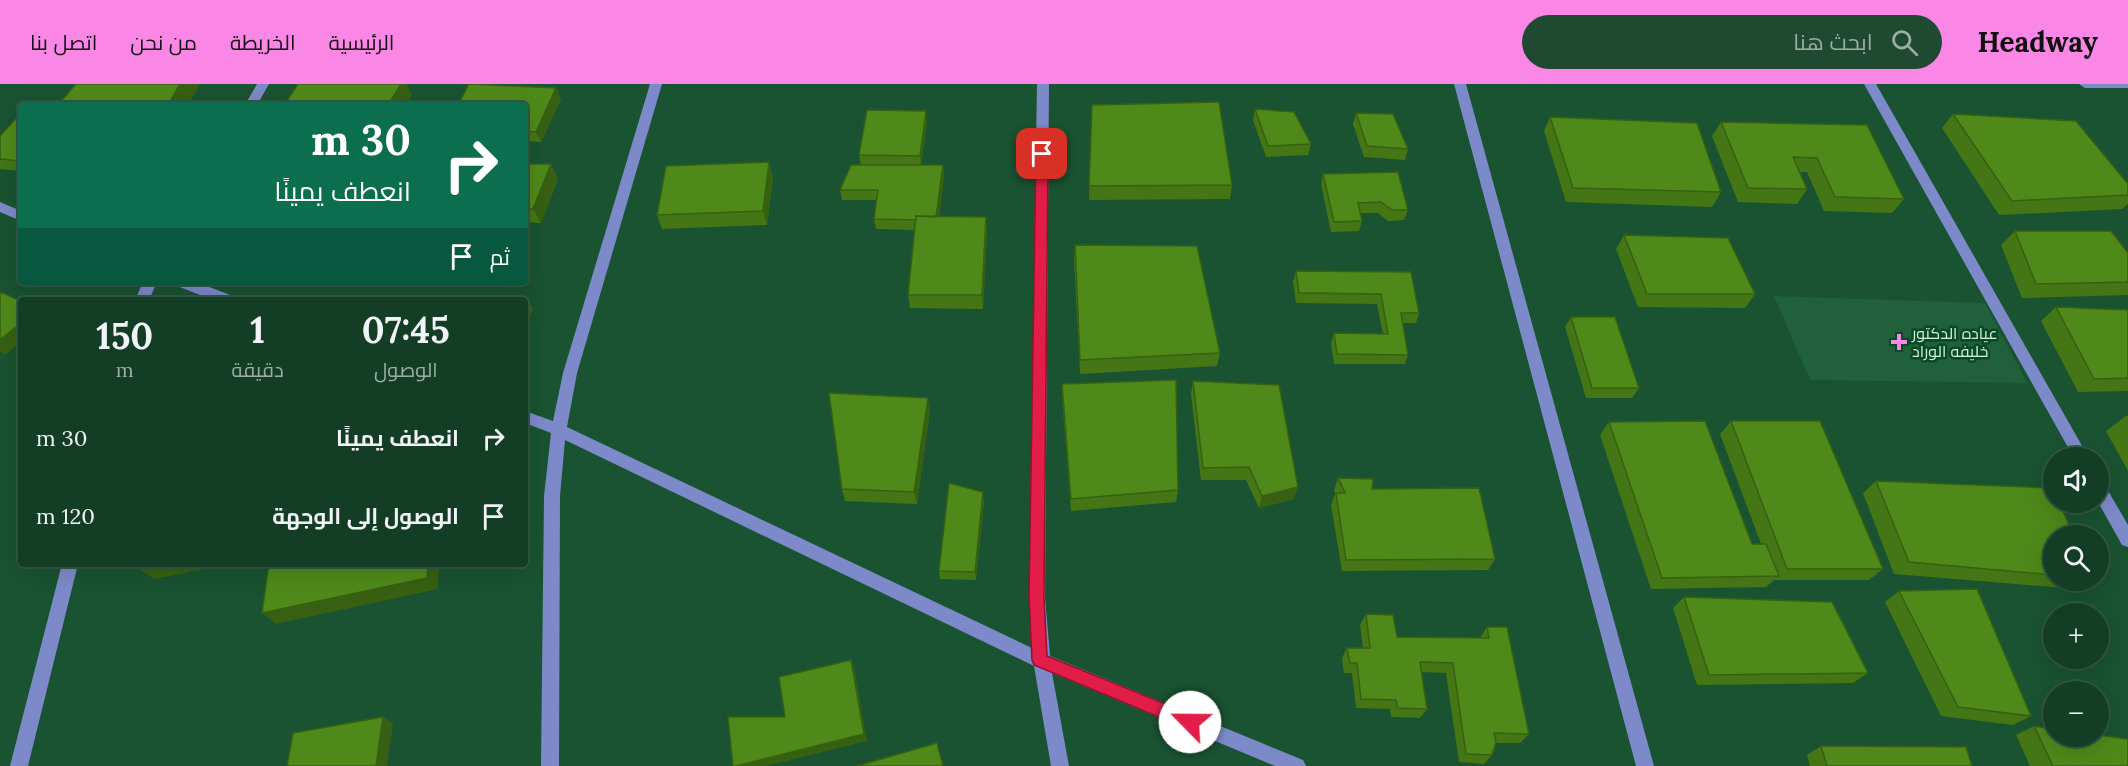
<!DOCTYPE html>
<html lang="ar">
<head>
<meta charset="utf-8">
<style>
  :root { --surface:#133e25; --page:#204932; --text:#f1f3f6; --muted:#9daea7; --line:#325742; --accent:#fa87e6 }
  body { margin:0; font-family:Lora,Cairo,serif; background:var(--page); color:var(--text); direction:rtl; height:100vh; display:flex; flex-direction:column; font-size:22px; white-space:nowrap }
  * { box-sizing:border-box; margin:0 }
  p { font-size:20px; color:var(--muted) }
  .icon { flex:none; width:33px; height:33px; fill:none; stroke:currentColor; stroke-width:2; stroke-linecap:round; stroke-linejoin:round }
  .map { position:relative; flex:1; overflow:hidden; direction:ltr }
  .sheet { position:absolute; left:18px; top:213px; width:510px; height:270px; display:flex; flex-direction:column; background:var(--surface); border-radius:6px; box-shadow:0 6px 24px #0002,0 0 0 2px var(--line); direction:rtl }
  .sheet>* { flex:none }
  .hud { position:absolute; left:18px; top:18px; width:510px; height:183px; border-radius:6px; box-shadow:0 6px 24px #0002,0 0 0 2px var(--line); direction:rtl; background:#0b6e4f; color:#fff; overflow:hidden }
  .tools { position:absolute; left:2043px; top:363px; display:grid; gap:12px }
  .tools a { display:grid; place-items:center; width:66px; height:66px; border-radius:50%; background:var(--surface); box-shadow:0 6px 24px #0002,0 0 0 2px var(--line); font-size:30px }
  .pin { position:absolute; display:grid; place-items:center; width:51px; height:51px; color:#fff; margin:-26px; border-radius:12px; box-shadow:0 3px 9px #0006 }
  .me { position:absolute; width:66px; margin:-33px; rotate:293deg; stroke-linejoin:round; filter:drop-shadow(0 0 4px #0008) }
  .turn { display:flex; align-items:center; gap:21px; height:126px; padding:0 18px; font-size:27px }
  .turn .icon { width:78px; height:78px; stroke-width:2.5 }
  .turn b { display:block; font-size:42px; line-height:51px }
  .then { display:flex; align-items:center; height:57px; padding:0 18px; background:#0003; gap:12px; font-size:22px }
  .eta { display:flex; justify-content:space-evenly; align-items:center; height:102px; text-align:center }
  .eta b { font-size:36px; font-weight:700; line-height:42px }
  ul { padding:0; list-style:none }
  li { display:flex; align-items:center; gap:18px; height:78px; padding:0 18px }
  li div { flex:1 }
  li b { display:block; font-size:22px }
  li em { font-style:normal }
  header { display:flex; align-items:center; gap:36px; box-sizing:border-box; height:84px; padding:0 30px; background:var(--accent); color:#111 }
  header strong { font-size:28px }
  nav { display:flex; gap:33px; margin-inline-start:auto; font-size:21px }
  .search { width:420px; height:54px; background:var(--page); display:flex; align-items:center; gap:15px; box-sizing:border-box; padding:0 21px; border-radius:33px; color:var(--muted); font-size:22px }
  .map>svg:first-child { display:block }
</style>
</head>
<body>
<header>
<strong>Headway</strong>
<div class="search"><svg class="icon" aria-label="search" viewBox="0 0 24 24"><circle cx="10" cy="10" r="6"/><path d="M15 15l6 6"/></svg>ابحث هنا</div>
<nav><a>الرئيسية</a><a>الخريطة</a><a>من نحن</a><a>اتصل بنا</a></nav>
</header>
<div class="map">
<svg width="2128" height="682" viewBox="0 0 2128 682">
  <rect width="100%" height="100%" fill="#195331"/>
  <!-- built -->
  <path fill="#20603a" d="M 1774,212 L 1985,219 L 2027,299 L 1810,296 Z"/>
  <g fill="none" stroke-linecap="round" stroke-linejoin="round">
    <!-- minor -->
    <path fill="#7d8ac9" fill-rule="evenodd" d="M 257,0 L 269,0 L 257,21 L 245,21 Z
      M 650,0 L 662,0 L 577,289 L 567,343 L 1032,564 L 1029,513 L 1037,0 L 1049,0 L 1045,513 L 1050,572 L 1303,676 L 1306,682 L 1275,682 L 1052,589 L 1069,682 L 1051,682 L 1034,582 L 565,356 L 560,412 L 559,682 L 541,682 L 544,412 L 551,349 L 525,339 L 525,327 L 553,337 L 563,289 Z
      M 1454,0 L 1466,0 L 1654,682 L 1636,682 Z
      M 1864,0 L 1876,0 L 2089,374 L 2074,374 Z
      M 2079,0 L 2128,0 L 2128,4 L 2085,4 Z
      M 0,118 L 21,127 L 21,137 L 0,128 Z
      M 143,198 L 157,198 L 149,216 L 135,216 Z
      M 175,198 L 196,198 L 233,212 L 235,216 L 213,216 L 177,202 Z
      M 2098,397 L 2103,398 L 2128,441 L 2128,463 L 2122,461 L 2098,418 Z
      M 62,480 L 78,480 L 28,682 L 10,682 Z"/>
  </g>
  <!-- wall -->
  <path fill="#447616" d="M 76,0 L 197,0 L 199,2 L 188,21 L 67,21 L 62,16 Z
    M 556,4 L 561,15 L 541,58 L 525,57 L 525,21 Z
    M 1092,21 L 1232,101 L 1230,115 L 1089,116 Z
    M 1255,25 L 1311,60 L 1308,71 L 1266,73 L 1253,36 Z
    M 21,29 L 21,87 L 0,85 L 0,52 Z
    M 1356,29 L 1408,65 L 1405,76 L 1364,73 L 1353,40 Z
    M 1953,30 L 2128,100 L 2128,120 L 2122,125 L 1999,131 L 1942,44 Z
    M 1550,33 L 1721,108 L 1712,123 L 1566,118 L 1544,47 Z
    M 927,37 L 921,81 L 943,81 L 944,91 L 939,133 L 986,133 L 987,147 L 983,225 L 910,224 L 908,211 L 915,146 L 876,145 L 874,135 L 877,116 L 842,116 L 840,106 L 861,81 L 859,71 Z
    M 1721,38 L 1867,41 L 1904,115 L 1892,129 L 1824,127 L 1807,88 L 1799,88 L 1807,105 L 1797,120 L 1738,118 L 1712,52 Z
    M 525,80 L 551,80 L 558,95 L 541,139 L 525,138 Z
    M 1323,90 L 1408,126 L 1404,136 L 1388,137 L 1378,129 L 1360,129 L 1362,137 L 1359,147 L 1331,148 L 1321,100 Z
    M 773,93 L 767,141 L 662,145 L 657,131 Z
    M 2015,147 L 2128,169 L 2128,211 L 2022,214 L 2001,161 Z
    M 1624,151 L 1755,210 L 1745,224 L 1638,223 L 1616,165 Z
    M 1075,161 L 1220,269 L 1217,282 L 1080,290 L 1074,175 Z
    M 1296,187 L 1411,188 L 1419,229 L 1416,239 L 1402,239 L 1408,271 L 1405,280 L 1334,280 L 1331,259 L 1334,249 L 1383,250 L 1377,220 L 1296,219 L 1293,197 Z
    M 2056,223 L 2128,226 L 2128,307 L 2078,308 L 2041,237 Z
    M 1571,233 L 1639,304 L 1632,314 L 1586,314 L 1565,243 Z
    M 1193,297 L 1294,415 L 1259,424 L 1246,396 L 1201,396 L 1191,310 Z
    M 1062,300 L 1178,406 L 1176,418 L 1071,427 L 1062,313 Z
    M 930,326 L 917,420 L 845,417 L 842,405 Z
    M 2126,332 L 2128,332 L 2128,387 L 2106,347 Z
    M 1731,337 L 1883,485 L 1869,496 L 1774,496 L 1766,503 L 1651,505 L 1600,351 L 1609,338 L 1752,460 L 1761,460 L 1720,350 Z
    M 1338,394 L 1372,405 L 1495,475 L 1488,486 L 1342,487 L 1331,421 L 1335,410 L 1334,406 Z
    M 1876,397 L 2054,452 L 2054,496 L 2090,496 L 2076,505 L 1894,490 L 1863,409 Z
    M 984,417 L 976,496 L 940,495 L 939,487 Z
    M 1899,507 L 2031,632 L 2013,641 L 1941,632 L 1885,518 Z
    M 1684,513 L 1868,589 L 1853,599 L 1697,601 L 1673,524 Z
    M 1366,530 L 1397,553 L 1480,554 L 1487,543 L 1529,650 L 1520,659 L 1496,659 L 1492,671 L 1484,680 L 1459,678 L 1446,589 L 1421,588 L 1427,625 L 1420,634 L 1391,633 L 1390,625 L 1356,624 L 1352,589 L 1344,589 L 1342,574 L 1347,564 L 1363,564 L 1360,541 Z
    M 2034,642 L 2128,682 L 2030,682 L 2016,651 Z
    M 1821,662 L 1972,682 L 1810,682 L 1807,671 Z"/>
  <!-- shaded-wall -->
  <path fill="#376012" d="M 180,0 L 197,0 L 199,2 L 188,21 L 168,21 Z
    M 401,0 L 406,0 L 412,11 L 406,21 L 388,21 Z
    M 556,4 L 561,15 L 541,58 L 536,48 Z
    M 926,27 L 927,37 L 921,83 L 920,72 Z
    M 769,78 L 773,93 L 767,141 L 763,127 Z
    M 551,80 L 558,95 L 541,139 L 533,125 Z
    M 943,81 L 944,91 L 937,147 L 935,136 Z
    M 986,133 L 987,147 L 983,225 L 982,211 Z
    M 527,215 L 533,225 L 525,245 L 525,221 Z
    M 21,239 L 21,258 L 5,271 L 0,267 L 0,256 Z
    M 928,314 L 930,326 L 917,420 L 914,408 Z
    M 1298,403 L 1294,415 L 1259,424 L 1262,412 Z
    M 983,408 L 984,417 L 976,496 L 975,488 Z
    M 157,480 L 231,480 L 154,495 L 138,484 Z
    M 428,480 L 439,480 L 438,505 L 276,540 L 262,529 Z
    M 851,576 L 854,583 L 867,657 L 766,682 L 736,682 Z
    M 383,633 L 393,640 L 387,682 L 376,682 Z"/>
  <!-- building -->
  <path fill="#4f891a" stroke="#376012" stroke-width="1.5" d="M 76,0 L 180,0 L 168,21 L 77,21 L 62,16 Z
    M 298,0 L 401,0 L 388,21 L 284,21 Z
    M 469,0 L 556,4 L 536,48 L 525,47 L 525,21 L 458,21 Z
    M 1219,18 L 1232,101 L 1089,102 L 1092,21 Z
    M 1255,25 L 1294,28 L 1311,60 L 1268,62 Z
    M 867,26 L 926,27 L 920,72 L 859,71 Z
    M 21,29 L 21,77 L 0,75 L 0,52 Z
    M 1356,29 L 1393,30 L 1408,65 L 1367,62 Z
    M 1953,30 L 2076,37 L 2128,100 L 2128,111 L 2012,117 Z
    M 1550,33 L 1697,39 L 1721,108 L 1573,104 Z
    M 1721,38 L 1867,41 L 1904,115 L 1835,113 L 1817,74 L 1793,73 L 1807,105 L 1748,104 Z
    M 769,78 L 763,127 L 657,131 L 666,82 Z
    M 525,80 L 551,80 L 533,125 L 525,124 Z
    M 851,81 L 943,81 L 936,133 L 916,132 L 916,136 L 874,135 L 878,106 L 840,106 Z
    M 1398,88 L 1408,126 L 1392,126 L 1381,118 L 1358,119 L 1362,137 L 1334,138 L 1323,90 Z
    M 916,132 L 986,133 L 982,211 L 908,211 Z
    M 2015,147 L 2111,147 L 2128,169 L 2128,198 L 2036,200 Z
    M 1624,151 L 1728,154 L 1755,210 L 1647,210 Z
    M 1075,161 L 1197,162 L 1220,269 L 1080,276 Z
    M 1296,187 L 1411,188 L 1419,229 L 1401,229 L 1408,271 L 1337,270 L 1334,249 L 1388,250 L 1381,210 L 1299,209 Z
    M 0,208 L 21,217 L 21,239 L 0,256 Z
    M 454,212 L 527,215 L 525,221 L 525,216 L 452,216 Z
    M 2056,223 L 2128,226 L 2128,294 L 2094,295 Z
    M 1571,233 L 1615,233 L 1639,304 L 1592,304 Z
    M 1176,296 L 1178,406 L 1071,415 L 1062,300 Z
    M 1193,297 L 1279,301 L 1298,403 L 1262,412 L 1249,383 L 1203,384 Z
    M 829,309 L 928,314 L 914,408 L 842,405 Z
    M 1705,337 L 1752,460 L 1766,460 L 1779,492 L 1662,494 L 1609,338 Z
    M 1731,337 L 1820,337 L 1883,485 L 1787,485 Z
    M 1338,394 L 1373,395 L 1372,405 L 1479,404 L 1495,475 L 1346,476 L 1336,409 L 1345,409 Z
    M 1876,397 L 2052,404 L 2054,408 L 2054,418 L 2059,418 L 2074,452 L 2054,452 L 2054,491 L 1909,478 Z
    M 949,399 L 983,408 L 975,488 L 939,487 Z
    M 139,480 L 157,480 L 138,484 Z
    M 269,480 L 428,480 L 427,494 L 262,529 Z
    M 1977,505 L 2031,632 L 1958,623 L 1899,507 Z
    M 1684,513 L 1832,518 L 1868,589 L 1709,591 Z
    M 1366,530 L 1393,531 L 1397,553 L 1489,554 L 1487,543 L 1507,543 L 1529,650 L 1494,649 L 1496,658 L 1492,671 L 1466,670 L 1453,579 L 1420,578 L 1427,625 L 1398,624 L 1396,616 L 1361,615 L 1357,579 L 1350,579 L 1347,564 L 1370,564 Z
    M 851,576 L 864,650 L 736,682 L 733,682 L 728,633 L 785,633 L 779,593 Z
    M 383,633 L 376,682 L 287,682 L 293,649 Z
    M 2034,642 L 2054,645 L 2054,652 L 2098,652 L 2098,651 L 2128,655 L 2128,682 L 2053,682 Z
    M 937,659 L 943,682 L 857,682 Z
    M 1821,662 L 1966,663 L 1972,682 L 1827,682 Z"/>
  <!-- route -->
  <path fill="#e11d48" stroke="#92132f" stroke-width="1.5" d="M 1042,66 L 1048,70 L 1044,513 L 1047,572 L 1195,632 L 1198,638 L 1195,643 L 1190,646 L 1034,581 L 1032,576 L 1029,513 L 1036,70 Z"/>
  <!-- markers -->
  <path fill="#fa87e6" stroke="#0a4827" stroke-width="2" d="M1896 249h6v6h6v6h-6v6h-6v-6h-6v-6h6z"/>
  <g text-anchor="middle" dominant-baseline="central" stroke-width="5" stroke-linejoin="round" paint-order="stroke">
    <!-- poi labels -->
    <g font-size="16" fill="#cef2d8" stroke="#0a4827" text-anchor="start">
      <text x="1912" y="249">عياده الدكتور<tspan x="1912" dy="18">خليفه الوراد</tspan></text>
    </g>
  </g>
</svg>
<div class="tools">
<a><svg class="icon" aria-label="sound" viewBox="0 0 24 24"><path d="M4 9h4l5-4v14l-5-4H4zM17 9q2 3 0 6"/></svg></a>
<a><svg class="icon" aria-label="search" viewBox="0 0 24 24"><circle cx="10" cy="10" r="6"/><path d="M15 15l6 6"/></svg></a>
<a>+</a>
<a>−</a>
</div>
<div class="pin" style="left:1042px;top:70px;background:#d93025"><svg class="icon" aria-label="arrive" viewBox="0 0 24 24"><path d="M6 21V4h12l-3 4 3 4H6"/></svg></div>
<svg class="me" style="left:1190px;top:638px" viewBox="-20 -20 40 40"><circle r="19" fill="#fff"/><path d="M0-13L10 11 0 6-10 11z" fill="#e11d48"/></svg>
<div class="hud">
<div class="turn"><svg class="icon" aria-label="right" viewBox="0 0 24 24"><path d="M7 20v-9h11M14 6l5 5-5 5"/></svg><div><b>30 m</b>انعطف يمينًا</div></div>
<div class="then">ثم<svg class="icon" aria-label="arrive" viewBox="0 0 24 24"><path d="M6 21V4h12l-3 4 3 4H6"/></svg></div>
</div>
<section class="sheet">
<div class="eta">
<div><b>07:45</b><p>الوصول</p></div>
<div><b>1</b><p>دقيقة</p></div>
<div><b>150</b><p>m</p></div>
</div>
<ul>
<li><svg class="icon" aria-label="right" viewBox="0 0 24 24"><path d="M7 20v-9h11M14 6l5 5-5 5"/></svg><div><b>انعطف يمينًا</b></div><em>30 m</em></li>
<li><svg class="icon" aria-label="arrive" viewBox="0 0 24 24"><path d="M6 21V4h12l-3 4 3 4H6"/></svg><div><b>الوصول إلى الوجهة</b></div><em>120 m</em></li>
</ul>
</section>
</div>
</body>
</html>
